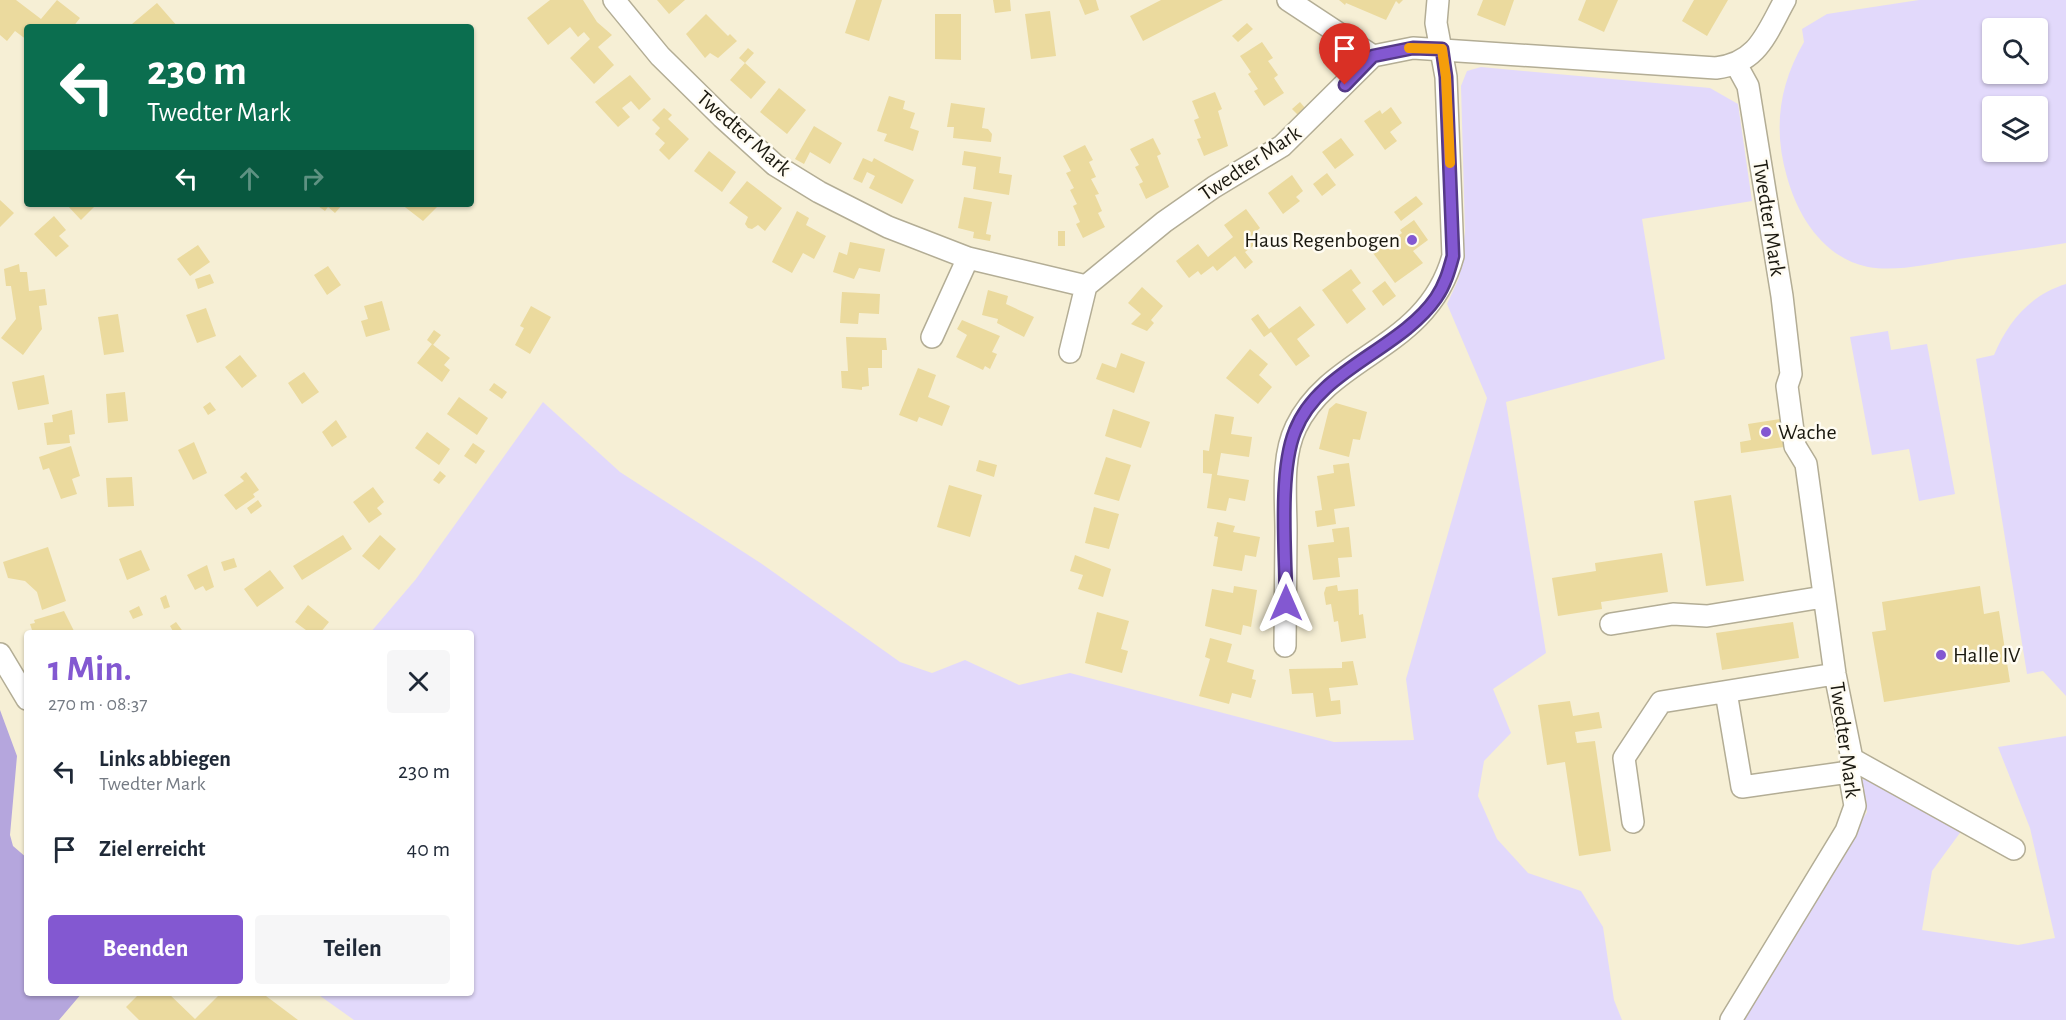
<!DOCTYPE html>
<html lang="de">
<head>
<meta charset="utf-8">
<style>
  :root { --surface:#fff; --page:#f6f6f7; --text:#1f2937; --muted:#747a83; --accent:#8358d1 }
  body { margin:0; font-family:"Alegreya Sans",sans-serif; background:var(--page); color:var(--text); height:100vh; display:flex; flex-direction:column; font-size:22px; white-space:nowrap }
  * { box-sizing:border-box; margin:0 }
  p { font-size:20px; color:var(--muted) }
  .icon { flex:none; width:33px; height:33px; fill:none; stroke:currentColor; stroke-width:2; stroke-linecap:round; stroke-linejoin:round }
  .map { position:relative; flex:1; overflow:hidden }
  .side { position:absolute; left:24px; top:630px; width:450px; height:366px; display:flex; flex-direction:column; background:var(--surface); border-radius:6px; box-shadow:0 2px 4px #0004 }
  .side>* { flex:none }
  .hud { position:absolute; left:24px; top:24px; width:450px; height:183px; border-radius:6px; box-shadow:0 2px 4px #0004; background:#0b6e4f; color:#fff; overflow:hidden }
  .fabs { position:absolute; left:1982px; top:18px; display:grid; gap:12px }
  .fabs a { display:grid; place-items:center; width:66px; height:66px; border-radius:6px; background:var(--surface); box-shadow:0 2px 4px #0004; font-size:30px }
  .pin { position:absolute; display:grid; place-items:center; width:51px; height:51px; color:#fff; margin:-62px -26px; border-radius:50% 50% 50% 0; rotate:-45deg; box-shadow:0 0 6px #0007 }
  .pin .icon { rotate:45deg }
  .me { position:absolute; width:66px; margin:-33px; rotate:0deg; stroke-linejoin:round; filter:drop-shadow(0 0 4px #0008) }
  .turn { display:flex; align-items:center; gap:21px; height:126px; padding:0 24px; font-size:27px }
  .turn .icon { width:78px; height:78px; stroke-width:2.5 }
  .turn b { display:block; font-size:42px; line-height:51px }
  .lanes { display:flex; align-items:center; height:57px; padding:0 24px; background:#0003; justify-content:center; gap:30px; direction:ltr }
  .lanes .off { opacity:.35 }
  .round { display:grid; place-items:center; flex:none; width:63px; height:63px; border-radius:6px; background:var(--page) }
  .head { display:flex; align-items:center; justify-content:space-between; height:102px; padding:0 24px }
  h1 { font-size:36px; font-weight:700; line-height:45px; color:var(--accent) }
  .cta { display:flex; gap:12px; margin-top:auto; padding:12px 24px }
  .cta a { flex:1; height:69px; border-radius:6px; background:var(--accent); color:#fff; font-size:24px; font-weight:700; line-height:69px; text-align:center }
  .cta a+a { background:var(--page); color:var(--text) }
  ul { padding:0; list-style:none }
  li { display:flex; align-items:center; gap:18px; height:78px; padding:0 24px }
  li div { flex:1 }
  li b { display:block; font-size:22px }
  li em { font-style:normal }
  .map>svg:first-child { display:block }
</style>
</head>
<body>
<div class="map">
<svg width="2066" height="1020" viewBox="0 0 2066 1020">
  <rect width="100%" height="100%" fill="#f6efd5"/>
  <!-- green -->
  <path fill="#e2d9fb" fill-rule="evenodd" d="M 1919,0 L 2066,0 L 2066,243 C 2030,249 1994,254 1958,259 C 1929,264 1897,272 1868,267 C 1824,258 1798,217 1787,177 C 1773,129 1779,85 1804,42 L 1802,29 L 1827,14 ZM 2037,28 L 2037,74 L 1992,74 L 1992,28 ZM 2037,106 L 2037,152 L 1992,152 L 1992,106 Z
    M 1481,67 L 1710,88 L 1738,104 L 1752,201 L 1642,219 L 1665,359 L 1506,402 L 1546,653 L 1493,689 L 1511,733 L 1484,761 L 1478,796 L 1497,839 L 1528,873 L 1581,891 L 1603,927 L 1614,1000 L 1622,1020 L 354,1020 L 316,993 L 471,993 L 471,633 L 370,633 L 416,579 L 543,402 L 620,472 L 762,564 L 900,662 L 932,673 L 965,660 L 1019,685 L 1070,673 L 1334,742 L 1414,740 L 1406,679 L 1487,398 L 1447,304 L 1459,278 L 1465,232 L 1461,86 L 1467,71 Z
    M 2066,284 L 2066,696 L 2043,671 L 2027,674 L 1976,359 L 1994,355 C 2008,322 2030,295 2066,284 Z
    M 1888,331 L 1891,350 L 1927,344 L 1955,494 L 1919,501 L 1909,449 L 1872,455 L 1850,337 Z
    M 2066,736 L 2066,1020 L 1742,1020 L 1777,954 L 1867,812 L 1860,784 L 1866,773 L 1965,826 L 1932,871 L 1922,930 L 2018,945 L 2055,938 L 2030,828 L 1998,747 Z"/>
  <!-- water -->
  <path fill="#b5a6dd" d="M 0,710 L 17,756 L 10,835 L 13,846 L 27,858 L 27,993 L 82,993 L 59,1020 L 0,1020 Z"/>
  <!-- building -->
  <path fill="#ebda9e" d="M 0,0 L 16,0 L 41,19 L 57,0 L 80,18 L 73,27 L 69,24 L 66,27 L 27,27 L 27,40 L 15,31 L 7,41 L 0,35 Z
    M 550,0 L 583,0 L 597,22 L 612,35 L 598,47 L 614,65 L 594,84 L 570,58 L 590,39 L 584,32 L 578,37 L 570,27 L 548,45 L 527,18 Z
    M 657,0 L 685,0 L 669,14 Z
    M 856,0 L 882,0 L 869,41 L 845,33 Z
    M 993,0 L 1010,0 L 1011,11 L 995,13 Z
    M 1079,0 L 1096,0 L 1099,10 L 1085,15 Z
    M 1161,0 L 1223,0 L 1143,41 L 1130,16 Z
    M 1339,0 L 1403,0 L 1399,4 L 1396,1 L 1386,20 L 1346,3 L 1345,5 Z
    M 1483,0 L 1514,0 L 1505,26 L 1477,15 Z
    M 1586,0 L 1618,0 L 1604,32 L 1578,20 Z
    M 1694,0 L 1728,0 L 1707,36 L 1682,21 Z
    M 157,3 L 178,27 L 129,27 L 132,24 Z
    M 1050,11 L 1056,56 L 1031,59 L 1025,14 Z
    M 706,14 L 728,36 L 730,34 L 737,41 L 718,58 L 710,53 L 705,58 L 686,34 Z
    M 935,14 L 961,14 L 961,60 L 935,59 Z
    M 1247,23 L 1253,29 L 1238,42 L 1232,36 Z
    M 1262,42 L 1273,58 L 1268,61 L 1278,75 L 1274,78 L 1284,93 L 1264,106 L 1254,91 L 1258,89 L 1248,74 L 1251,72 L 1240,56 Z
    M 748,48 L 754,53 L 745,63 L 739,58 Z
    M 745,63 L 766,82 L 751,99 L 730,80 Z
    M 630,75 L 651,99 L 639,110 L 631,101 L 622,108 L 630,117 L 618,127 L 595,102 Z
    M 779,88 L 806,110 L 787,134 L 760,112 Z
    M 1215,92 L 1222,109 L 1218,111 L 1228,146 L 1204,156 L 1197,139 L 1201,138 L 1194,120 L 1199,118 L 1192,101 Z
    M 889,96 L 905,101 L 903,109 L 915,113 L 910,128 L 919,131 L 913,151 L 884,141 L 887,134 L 877,131 Z
    M 1300,102 L 1305,108 L 1298,115 L 1292,109 Z
    M 951,103 L 985,108 L 982,128 L 988,129 L 992,134 L 991,142 L 953,138 L 954,127 L 947,127 Z
    M 1391,107 L 1402,123 L 1390,132 L 1397,141 L 1385,150 L 1364,121 L 1380,110 L 1382,114 Z
    M 664,108 L 672,115 L 668,119 L 689,139 L 669,160 L 659,150 L 665,143 L 655,134 L 660,128 L 652,120 Z
    M 814,126 L 842,143 L 830,164 L 810,152 L 804,164 L 795,159 Z
    M 1153,138 L 1161,154 L 1157,156 L 1169,187 L 1146,199 L 1139,184 L 1143,182 L 1135,167 L 1139,165 L 1130,149 Z
    M 1341,138 L 1354,155 L 1335,169 L 1322,152 Z
    M 1085,145 L 1093,160 L 1089,162 L 1096,177 L 1091,179 L 1099,194 L 1095,195 L 1102,211 L 1098,213 L 1105,227 L 1083,238 L 1076,224 L 1080,222 L 1073,206 L 1077,204 L 1070,190 L 1074,188 L 1066,173 L 1071,171 L 1063,156 Z
    M 709,151 L 736,172 L 722,192 L 694,171 Z
    M 964,151 L 1001,157 L 999,173 L 1012,175 L 1009,195 L 973,189 L 976,167 L 962,165 Z
    M 863,158 L 872,162 L 874,158 L 914,180 L 902,204 L 869,188 L 875,176 L 867,172 L 862,183 L 853,179 Z
    M 1327,173 L 1336,185 L 1322,196 L 1313,184 Z
    M 1292,175 L 1303,191 L 1296,197 L 1300,201 L 1283,214 L 1268,193 Z
    M 747,181 L 782,208 L 765,231 L 758,225 L 752,229 L 748,228 L 745,224 L 748,217 L 729,203 Z
    M 1416,196 L 1423,204 L 1401,221 L 1394,212 Z
    M 964,197 L 992,202 L 986,234 L 991,235 L 990,241 L 973,238 L 974,232 L 958,228 Z
    M 0,200 L 14,213 L 0,227 Z
    M 66,204 L 97,204 L 81,220 Z
    M 315,204 L 343,204 L 335,213 L 328,207 L 325,211 Z
    M 401,204 L 435,204 L 438,206 L 423,221 Z
    M 1246,209 L 1260,228 L 1251,236 L 1257,243 L 1245,252 L 1253,262 L 1245,269 L 1235,256 L 1217,271 L 1213,266 L 1201,275 L 1198,271 L 1189,278 L 1176,261 L 1198,244 L 1208,257 L 1233,237 L 1224,225 Z
    M 797,211 L 809,218 L 806,225 L 826,236 L 814,259 L 803,253 L 792,273 L 772,262 Z
    M 54,216 L 66,230 L 59,236 L 69,246 L 56,257 L 34,234 Z
    M 1414,220 L 1428,240 L 1413,251 L 1423,263 L 1395,283 L 1373,253 L 1402,233 L 1400,230 Z
    M 1058,231 L 1065,231 L 1065,246 L 1058,246 Z
    M 850,242 L 885,249 L 880,272 L 859,268 L 854,279 L 833,272 L 839,252 L 847,255 Z
    M 198,245 L 210,262 L 190,276 L 177,259 Z
    M 19,264 L 20,272 L 27,272 L 29,291 L 45,289 L 47,305 L 39,306 L 42,329 L 23,355 L 1,338 L 16,319 L 11,286 L 6,286 L 4,269 Z
    M 328,266 L 341,285 L 327,295 L 314,275 Z
    M 1351,269 L 1361,283 L 1352,290 L 1366,309 L 1347,324 L 1322,290 Z
    M 210,274 L 214,283 L 198,289 L 195,279 Z
    M 1385,281 L 1396,296 L 1383,306 L 1372,291 Z
    M 1142,287 L 1163,306 L 1151,320 L 1154,323 L 1147,331 L 1131,324 L 1141,314 L 1128,303 Z
    M 988,290 L 1008,296 L 1006,304 L 1034,317 L 1024,337 L 997,323 L 998,319 L 982,315 Z
    M 842,292 L 880,294 L 879,314 L 859,313 L 858,324 L 840,323 Z
    M 382,301 L 390,330 L 366,337 L 361,321 L 368,319 L 364,306 Z
    M 531,306 L 551,317 L 530,354 L 515,345 L 524,328 L 520,326 Z
    M 1300,306 L 1315,325 L 1297,339 L 1310,356 L 1296,366 L 1271,332 L 1264,337 L 1251,319 L 1258,314 L 1269,329 Z
    M 206,308 L 216,336 L 197,343 L 186,315 Z
    M 118,314 L 124,352 L 104,355 L 98,317 Z
    M 962,320 L 1000,336 L 992,352 L 997,354 L 990,369 L 985,366 L 983,370 L 956,357 L 967,335 L 957,329 Z
    M 434,330 L 441,335 L 433,345 L 427,340 Z
    M 846,337 L 886,338 L 887,350 L 882,350 L 882,368 L 868,368 L 869,386 L 862,387 L 862,390 L 842,388 L 841,371 L 848,371 Z
    M 432,344 L 450,358 L 444,365 L 450,370 L 442,382 L 417,363 Z
    M 1250,349 L 1268,364 L 1259,375 L 1272,387 L 1258,404 L 1226,378 Z
    M 1121,353 L 1145,362 L 1134,393 L 1096,379 L 1102,363 L 1116,368 Z
    M 240,355 L 257,376 L 242,388 L 225,367 Z
    M 918,368 L 936,375 L 928,397 L 950,406 L 942,426 L 919,417 L 917,422 L 899,415 Z
    M 304,372 L 319,392 L 302,404 L 288,383 Z
    M 44,375 L 49,404 L 18,410 L 12,382 Z
    M 494,383 L 507,392 L 502,399 L 489,390 Z
    M 125,392 L 128,421 L 108,423 L 106,394 Z
    M 459,397 L 488,418 L 477,435 L 447,414 Z
    M 210,402 L 216,410 L 208,415 L 203,407 Z
    M 1336,403 L 1367,412 L 1360,440 L 1353,439 L 1349,457 L 1319,449 L 1329,409 Z
    M 1113,409 L 1150,422 L 1141,448 L 1105,436 Z
    M 72,410 L 75,434 L 69,435 L 70,443 L 47,445 L 44,423 L 53,422 L 52,415 Z
    M 1215,414 L 1234,417 L 1231,434 L 1252,437 L 1249,457 L 1221,453 L 1217,475 L 1249,480 L 1245,501 L 1229,498 L 1226,511 L 1207,508 L 1212,474 L 1203,473 L 1203,450 L 1209,451 Z
    M 1780,419 L 1784,447 L 1741,453 L 1740,442 L 1751,440 L 1748,424 Z
    M 336,420 L 347,437 L 332,447 L 322,432 Z
    M 427,432 L 450,449 L 439,465 L 415,448 Z
    M 194,442 L 207,473 L 193,480 L 178,450 Z
    M 473,443 L 485,451 L 476,464 L 464,456 Z
    M 71,446 L 80,476 L 72,479 L 77,494 L 61,499 L 49,468 L 43,470 L 39,457 Z
    M 1106,457 L 1131,465 L 1119,501 L 1094,494 Z
    M 979,460 L 997,465 L 994,477 L 976,471 Z
    M 1349,463 L 1355,506 L 1334,509 L 1336,524 L 1317,527 L 1315,511 L 1322,510 L 1317,476 L 1334,473 L 1333,465 Z
    M 440,471 L 446,476 L 439,484 L 433,480 Z
    M 246,472 L 259,490 L 253,494 L 255,497 L 236,510 L 224,495 L 244,481 L 240,477 Z
    M 132,477 L 134,506 L 108,507 L 106,478 Z
    M 949,485 L 982,495 L 970,537 L 937,527 Z
    M 373,487 L 384,502 L 377,508 L 382,514 L 369,523 L 353,502 Z
    M 1731,495 L 1744,581 L 1706,586 L 1694,501 Z
    M 258,500 L 262,506 L 251,514 L 247,508 Z
    M 1094,507 L 1119,514 L 1109,549 L 1085,543 Z
    M 1217,522 L 1235,526 L 1233,532 L 1260,537 L 1256,557 L 1245,555 L 1242,571 L 1213,566 L 1218,537 L 1214,536 Z
    M 1349,527 L 1352,557 L 1338,558 L 1340,577 L 1313,580 L 1308,545 L 1334,542 L 1332,529 Z
    M 343,535 L 352,549 L 302,580 L 293,566 Z
    M 380,535 L 396,549 L 379,570 L 362,556 Z
    M 48,547 L 66,601 L 42,610 L 37,592 L 25,581 L 8,578 L 3,562 Z
    M 141,550 L 150,570 L 127,580 L 119,559 Z
    M 1662,553 L 1668,592 L 1601,602 L 1602,609 L 1558,616 L 1552,578 L 1596,571 L 1595,563 Z
    M 1075,555 L 1111,569 L 1103,597 L 1078,589 L 1083,575 L 1070,571 Z
    M 234,558 L 237,567 L 224,571 L 221,562 Z
    M 207,565 L 214,587 L 206,591 L 203,586 L 195,590 L 187,575 Z
    M 270,570 L 284,588 L 257,607 L 244,589 Z
    M 1337,585 L 1338,591 L 1358,589 L 1359,615 L 1363,614 L 1366,638 L 1341,642 L 1338,621 L 1334,622 L 1331,604 L 1326,605 L 1324,593 L 1326,587 Z
    M 1234,586 L 1257,590 L 1251,627 L 1243,625 L 1241,635 L 1205,626 L 1212,589 L 1233,593 Z
    M 1980,586 L 1984,614 L 1999,611 L 2010,682 L 1884,702 L 1872,632 L 1886,630 L 1882,602 Z
    M 166,595 L 170,607 L 164,609 L 160,598 Z
    M 308,605 L 329,622 L 320,633 L 310,633 L 295,622 Z
    M 139,606 L 143,615 L 133,619 L 129,611 Z
    M 64,611 L 75,633 L 33,633 L 30,624 L 35,623 L 34,620 Z
    M 1097,612 L 1129,621 L 1121,649 L 1128,651 L 1122,673 L 1085,663 Z
    M 176,622 L 184,633 L 174,633 L 170,626 Z
    M 1793,622 L 1799,658 L 1722,670 L 1716,633 Z
    M 1210,638 L 1232,644 L 1227,662 L 1254,670 L 1252,679 L 1256,680 L 1251,698 L 1232,693 L 1229,704 L 1199,696 L 1210,659 L 1205,657 Z
    M 1353,661 L 1358,685 L 1329,688 L 1331,701 L 1340,700 L 1341,714 L 1316,717 L 1313,693 L 1292,694 L 1289,669 L 1342,668 L 1342,662 Z
    M 1570,701 L 1573,716 L 1599,712 L 1602,728 L 1575,732 L 1577,743 L 1595,741 L 1611,851 L 1579,856 L 1565,762 L 1547,765 L 1538,705 Z
    M 133,993 L 168,993 L 195,1019 L 221,993 L 262,993 L 298,1020 L 139,1020 L 126,1007 L 137,996 Z"/>
  <g fill="none" stroke-linecap="round" stroke-linejoin="round">
    <!-- minor casing -->
    <g stroke="#b3ad95" stroke-width="24">
      <path id="minor" d="M 614,0 L 660,56 L 722,117 L 775,165 L 819,192 L 888,227 L 968,258 L 1086,286
        M 1288,0 L 1373,56
        M 932,337 L 968,258
        M 1070,352 L 1086,286 L 1164,222 L 1214,187 L 1282,146 L 1373,56 L 1413,48 L 1716,68 C 1758,63 1766,34 1785,0
        M 1611,624 L 1673,614 L 1707,616 L 1823,597
        M 1285,646 C 1285,608 1286,570 1286,531 C 1286,498 1281,458 1296,427 C 1332,353 1427,350 1453,256 L 1446,77 L 1436,23 L 1438,0
        M 0,654 L 27,699
        M 1726,692 L 1742,787 L 1849,772
        M 1852,759 L 2014,849
        M 1633,822 L 1624,758 L 1661,702 L 1835,674
        M 1731,1020 L 1846,831 L 1855,806 L 1849,772 L 1852,759 L 1835,674 L 1806,464 L 1795,446 L 1787,386 L 1791,374 L 1782,296 L 1748,86 L 1737,66"/>
    </g>
    <!-- minor -->
    <use href="#minor" stroke="#fff" stroke-width="21"/>
  </g>
  <g fill="none" stroke-linecap="round" stroke-linejoin="round">
    <!-- route casing -->
    <g stroke="#553988" stroke-width="15">
      <path id="route" d="M 1286,603 C 1286,556 1278,473 1295,431 C 1318,370 1400,350 1436,298 C 1445,285 1449,271 1453,256 L 1446,77 L 1442,49 L 1413,48 L 1373,56 L 1345,85"/>
    </g>
    <!-- route -->
    <use href="#route" stroke="#8358d1" stroke-width="10"/>
    <!-- slow -->
    <path stroke="#f59e0b" stroke-width="10" d="M 1409,48 L 1442,49 L 1446,77 L 1450,163"/>
  </g>
  <!-- markers -->
  <g fill="#8358d1" stroke="#fffcf2" stroke-width="2">
    <circle cx="1412" cy="240" r="6"/>
    <circle cx="1766" cy="432" r="6"/>
    <circle cx="1941" cy="655" r="6"/>
  </g>
  <g text-anchor="middle" dominant-baseline="central" stroke-width="5" stroke-linejoin="round" paint-order="stroke">
    <!-- street labels -->
    <g font-size="22" fill="#1a180f" stroke="#fffcf2">
      <text transform="translate(744 133) rotate(41)">Twedter Mark</text>
      <text transform="translate(1250 163) rotate(-34)">Twedter Mark</text>
      <text transform="translate(1769 218) rotate(81)">Twedter Mark</text>
      <text transform="translate(1845 740) rotate(82)">Twedter Mark</text>
    </g>
    <!-- poi labels -->
    <g font-size="22" fill="#1a180f" stroke="#fffcf2" text-anchor="start">
      <text x="1400" y="240" text-anchor="end">Haus Regenbogen</text>
      <text x="1778" y="432">Wache</text>
      <text x="1953" y="655">Halle IV</text>
    </g>
  </g>
</svg>
<div class="fabs">
<a><svg class="icon" aria-label="search" viewBox="0 0 24 24"><circle cx="10" cy="10" r="6"/><path d="M15 15l6 6"/></svg></a>
<a><svg class="icon" aria-label="layers" viewBox="0 0 24 24"><path d="M12 4l9 5-9 5-9-5zM3 14l9 5 9-5"/></svg></a>
</div>
<div class="pin" style="left:1345px;top:85px;background:#d93025"><svg class="icon" aria-label="arrive" viewBox="0 0 24 24"><path d="M6 21V4h12l-3 4 3 4H6"/></svg></div>
<svg class="me" style="left:1286px;top:603px" viewBox="-20 -20 40 40"><path d="M0-17L14 15 0 8-14 15z" fill="#8358d1" stroke="#fff" stroke-width="4"/></svg>
<div class="hud">
<div class="turn"><svg class="icon" aria-label="left" viewBox="0 0 24 24"><path d="M17 20v-9H6M10 6l-5 5 5 5"/></svg><div><b>230 m</b>Twedter Mark</div></div>
<div class="lanes"><svg class="icon" aria-label="left" viewBox="0 0 24 24"><path d="M17 20v-9H6M10 6l-5 5 5 5"/></svg><svg class="icon off" aria-label="ahead" viewBox="0 0 24 24"><path d="M12 20V5M6 11l6-6 6 6"/></svg><svg class="icon off" aria-label="right" viewBox="0 0 24 24"><path d="M7 20v-9h11M14 6l5 5-5 5"/></svg></div>
</div>
<section class="side">
<div class="head"><div><h1>1 Min.</h1><p>270 m · 08:37</p></div><a class="round"><svg class="icon" aria-label="close" viewBox="0 0 24 24"><path d="M6 6l12 12M18 6L6 18"/></svg></a></div>
<ul>
<li><svg class="icon" aria-label="left" viewBox="0 0 24 24"><path d="M17 20v-9H6M10 6l-5 5 5 5"/></svg><div><b>Links abbiegen</b><p>Twedter Mark</p></div><em>230 m</em></li>
<li><svg class="icon" aria-label="arrive" viewBox="0 0 24 24"><path d="M6 21V4h12l-3 4 3 4H6"/></svg><div><b>Ziel erreicht</b></div><em>40 m</em></li>
</ul>
<div class="cta"><a>Beenden</a><a>Teilen</a></div>
</section>
</div>
</body>
</html>
